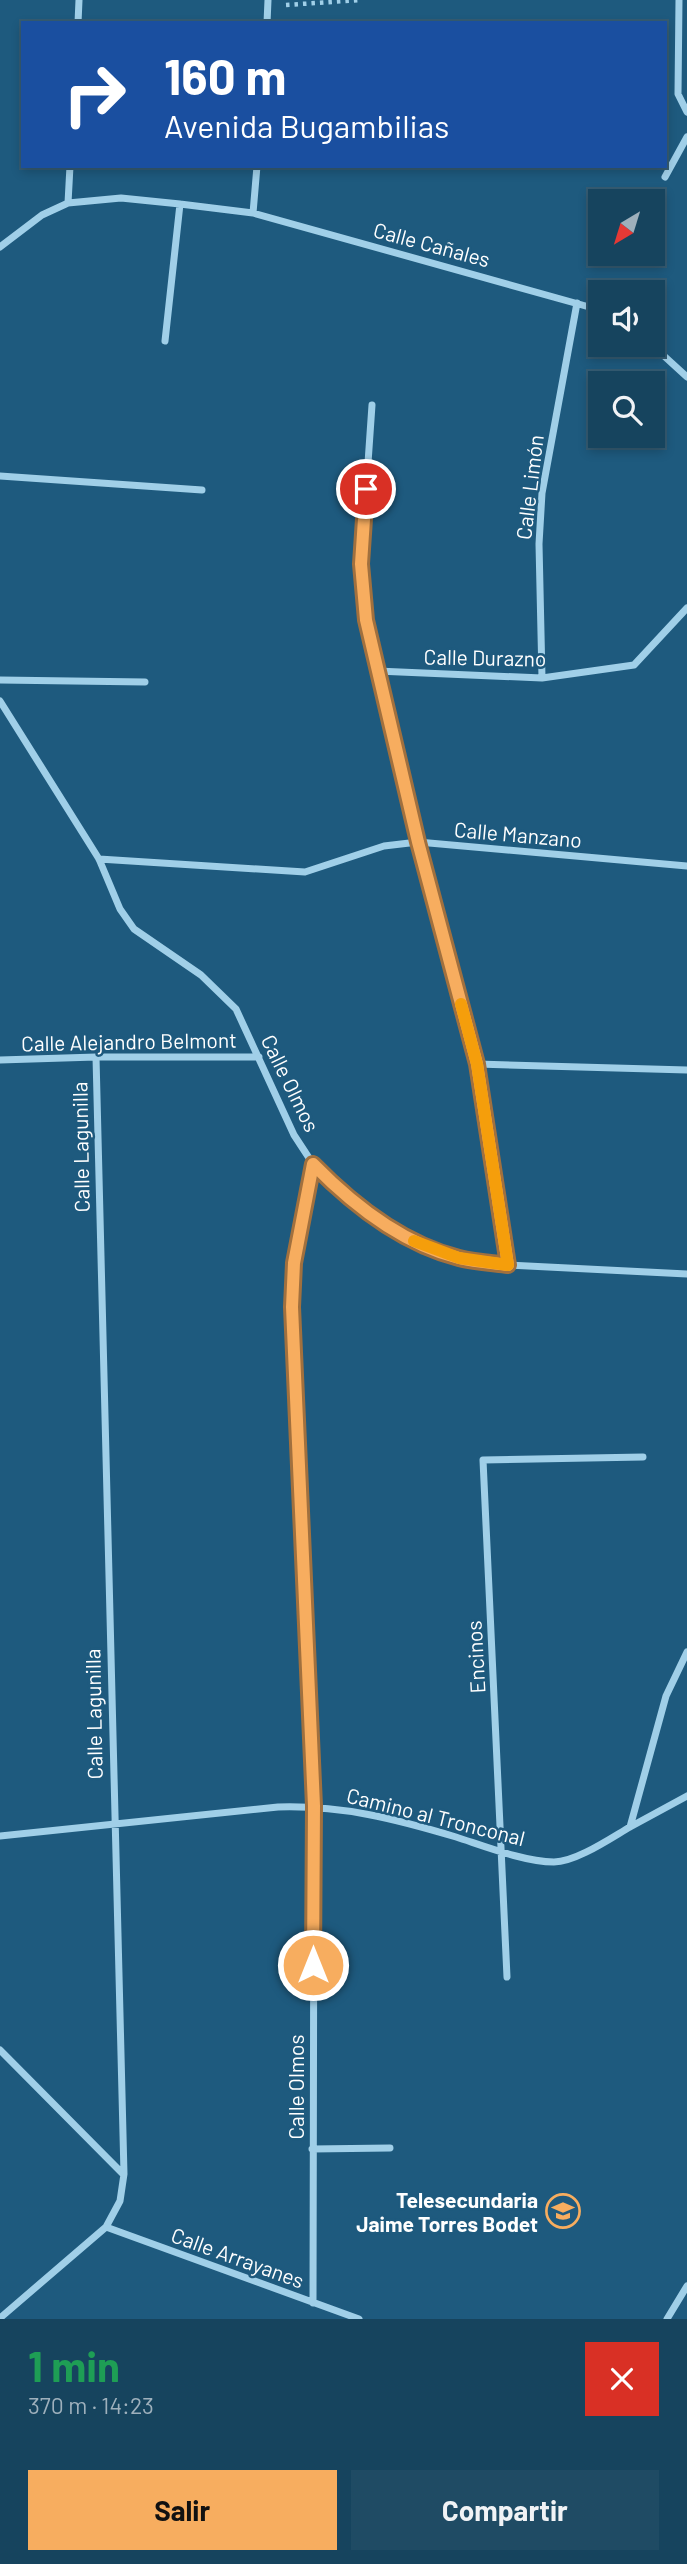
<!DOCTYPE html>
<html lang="es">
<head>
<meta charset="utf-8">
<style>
  :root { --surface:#16445e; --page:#1f4b64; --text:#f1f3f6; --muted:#9eb0bc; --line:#355c73; --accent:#f7ad5f }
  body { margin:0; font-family:Barlow,sans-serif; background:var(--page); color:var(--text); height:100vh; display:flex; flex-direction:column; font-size:26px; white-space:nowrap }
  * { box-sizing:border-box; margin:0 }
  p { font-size:23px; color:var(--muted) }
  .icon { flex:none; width:38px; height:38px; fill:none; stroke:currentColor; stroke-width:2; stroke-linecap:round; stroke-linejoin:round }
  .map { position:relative; height:2319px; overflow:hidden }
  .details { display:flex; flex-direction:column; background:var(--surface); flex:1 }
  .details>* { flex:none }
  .hud { position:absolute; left:21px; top:21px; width:646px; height:147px; border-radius:0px; box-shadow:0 4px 10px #0003,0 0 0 2px var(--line); background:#1a4fa0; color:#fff; overflow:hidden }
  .needle { width:46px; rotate:218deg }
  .fabs { position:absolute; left:588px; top:189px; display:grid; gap:14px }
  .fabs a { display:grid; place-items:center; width:77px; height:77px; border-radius:0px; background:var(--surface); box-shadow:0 4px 10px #0003,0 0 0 2px var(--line); font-size:35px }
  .pin { position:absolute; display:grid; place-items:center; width:60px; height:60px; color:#fff; margin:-30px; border:4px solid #fff; border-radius:50%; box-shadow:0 2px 7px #0007 }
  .me { position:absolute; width:77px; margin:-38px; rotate:0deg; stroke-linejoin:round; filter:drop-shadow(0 0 5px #0008) }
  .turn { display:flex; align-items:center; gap:24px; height:147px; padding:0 28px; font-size:32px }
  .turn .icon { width:91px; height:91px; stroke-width:2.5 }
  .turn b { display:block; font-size:49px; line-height:60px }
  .round { display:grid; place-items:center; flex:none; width:74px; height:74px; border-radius:0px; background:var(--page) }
  .headline { display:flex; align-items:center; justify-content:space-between; height:119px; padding:0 28px }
  h1 { font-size:42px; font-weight:700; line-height:52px; color:#1e9e55 }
  .primary-button { display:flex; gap:14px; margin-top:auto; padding:14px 28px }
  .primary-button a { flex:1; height:80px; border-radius:0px; background:var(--accent); color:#111; font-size:28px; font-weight:700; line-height:80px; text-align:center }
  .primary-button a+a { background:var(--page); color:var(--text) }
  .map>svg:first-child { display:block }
</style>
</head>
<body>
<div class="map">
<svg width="687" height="2319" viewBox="0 0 687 2319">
  <rect width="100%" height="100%" fill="#1e5a7e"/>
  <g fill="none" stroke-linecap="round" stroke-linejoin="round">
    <!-- path -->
    <path stroke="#a0cfe8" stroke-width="4.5" stroke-dasharray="3.5 5" stroke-linecap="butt" d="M 286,5 L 361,0"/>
    <!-- minor -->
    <path stroke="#a0cfe8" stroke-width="7" d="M 679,0 L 678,94 L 687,112
      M 78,23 L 79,0
      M 267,23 L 268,0
      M 665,177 L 687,137
      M 68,203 L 70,166
      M 253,213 L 257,166
      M 0,247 L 42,215 L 68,203 L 121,198 L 180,204 L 253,213 L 600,310
      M 165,341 L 180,204
      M 652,345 L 687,377
      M 372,405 L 361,564 L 366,620 L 418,842 L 477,1064 L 508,1265
      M 0,476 L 202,490
      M 377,671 L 542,678 L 634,665 L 687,608
      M 542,678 L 539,544 L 542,493 L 577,303
      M 0,680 L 145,682
      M 0,701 L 99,859 L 120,909 L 134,929 L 201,975 L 236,1009 L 294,1135 L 313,1164 L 337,1188 L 386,1225 L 418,1243 L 459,1258 L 508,1265 L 687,1274
      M 99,859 L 305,872 L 384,846 L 418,842 L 687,866
      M 0,1060 L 96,1057 L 259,1057
      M 477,1064 L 687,1070
      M 630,1827 L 687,1796
      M 0,1836 L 278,1807 C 341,1805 396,1819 456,1837 C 484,1846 525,1862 554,1862 C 576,1862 611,1838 630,1827 L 666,1696 L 687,1652
      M 507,1977 L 483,1460 L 643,1457
      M 0,2050 L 123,2174
      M 312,2149 L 390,2148
      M 106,2227 L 359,2319
      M 313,2303 L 314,1806 L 292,1307 L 294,1263 L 313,1164
      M 0,2318 L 106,2227 L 120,2201 L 124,2174 L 96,1057
      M 667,2319 L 687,2286"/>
  </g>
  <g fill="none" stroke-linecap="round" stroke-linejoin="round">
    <!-- route casing -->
    <g stroke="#a1703e" stroke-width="18">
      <path id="route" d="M 313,1965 L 314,1806 L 292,1307 L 294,1263 L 313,1164 C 353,1205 403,1244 459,1258 C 475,1262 492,1263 508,1265 L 477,1064 L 418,842 L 366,620 L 361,564 L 366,489"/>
    </g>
    <!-- route -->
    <use href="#route" stroke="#f7ad5f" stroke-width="12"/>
    <!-- slow -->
    <path stroke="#f59e0b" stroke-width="12" d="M 414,1241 L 459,1258 L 508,1265 L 477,1064 L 461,1004"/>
  </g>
  <!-- icons -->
  <defs>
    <g id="school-ring" transform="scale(1.75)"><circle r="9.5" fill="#1e5a7e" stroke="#f7ad5f" stroke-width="1.5"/><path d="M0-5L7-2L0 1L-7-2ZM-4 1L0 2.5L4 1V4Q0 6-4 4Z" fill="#f7ad5f"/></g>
  </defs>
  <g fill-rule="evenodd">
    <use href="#school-ring" x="563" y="2211"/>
  </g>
  <g text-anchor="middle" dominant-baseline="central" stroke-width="5" stroke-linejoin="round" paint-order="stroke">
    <!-- street labels -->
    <g font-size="21" fill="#fff" stroke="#1e5a7e">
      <text transform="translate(432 244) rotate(15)">Calle Cañales</text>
      <text transform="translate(529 487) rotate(-83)">Calle Limón</text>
      <text transform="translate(485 657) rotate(1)">Calle Durazno</text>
      <text transform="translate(518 834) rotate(5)">Calle Manzano</text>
      <text transform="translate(129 1041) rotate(-1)">Calle Alejandro Belmont</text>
      <text transform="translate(291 1083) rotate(64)">Calle Olmos</text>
      <text transform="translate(80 1147) rotate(-91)">Calle Lagunilla</text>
      <text transform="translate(475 1657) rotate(-93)">Encinos</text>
      <text transform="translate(93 1714) rotate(-91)">Calle Lagunilla</text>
      <text transform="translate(436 1816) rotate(14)">Camino al Tronconal</text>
      <text transform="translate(295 2087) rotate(-90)">Calle Olmos</text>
      <text transform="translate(238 2257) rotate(20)">Calle Arrayanes</text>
    </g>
    <!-- poi labels -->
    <g font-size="21" font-weight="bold" fill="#fff" stroke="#1e5a7e" text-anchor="end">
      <text x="538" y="2199">Telesecundaria<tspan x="538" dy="24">Jaime Torres Bodet</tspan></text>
    </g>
  </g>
</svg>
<div class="fabs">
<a><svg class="needle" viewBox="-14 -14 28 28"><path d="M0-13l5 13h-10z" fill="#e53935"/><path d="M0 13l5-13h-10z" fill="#9eb0bc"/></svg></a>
<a><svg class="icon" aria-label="sound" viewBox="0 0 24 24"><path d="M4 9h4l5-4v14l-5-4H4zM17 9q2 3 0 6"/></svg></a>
<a><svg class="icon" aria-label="search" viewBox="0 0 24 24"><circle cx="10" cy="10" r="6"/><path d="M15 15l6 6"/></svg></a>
</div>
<div class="pin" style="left:366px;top:489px;background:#d93025"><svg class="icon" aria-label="arrive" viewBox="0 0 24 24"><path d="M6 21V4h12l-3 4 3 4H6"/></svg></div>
<svg class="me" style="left:313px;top:1965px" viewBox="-20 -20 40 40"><circle r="17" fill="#f7ad5f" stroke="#fff" stroke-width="3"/><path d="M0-11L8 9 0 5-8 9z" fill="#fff"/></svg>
<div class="hud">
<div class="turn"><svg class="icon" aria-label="right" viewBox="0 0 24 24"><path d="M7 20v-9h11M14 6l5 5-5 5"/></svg><div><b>160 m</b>Avenida Bugambilias</div></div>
</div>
</div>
<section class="details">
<div class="headline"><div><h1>1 min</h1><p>370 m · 14:23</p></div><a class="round" style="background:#d93025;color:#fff"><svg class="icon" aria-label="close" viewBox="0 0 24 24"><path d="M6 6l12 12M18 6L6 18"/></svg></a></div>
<div class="primary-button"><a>Salir</a><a>Compartir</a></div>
</section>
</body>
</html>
